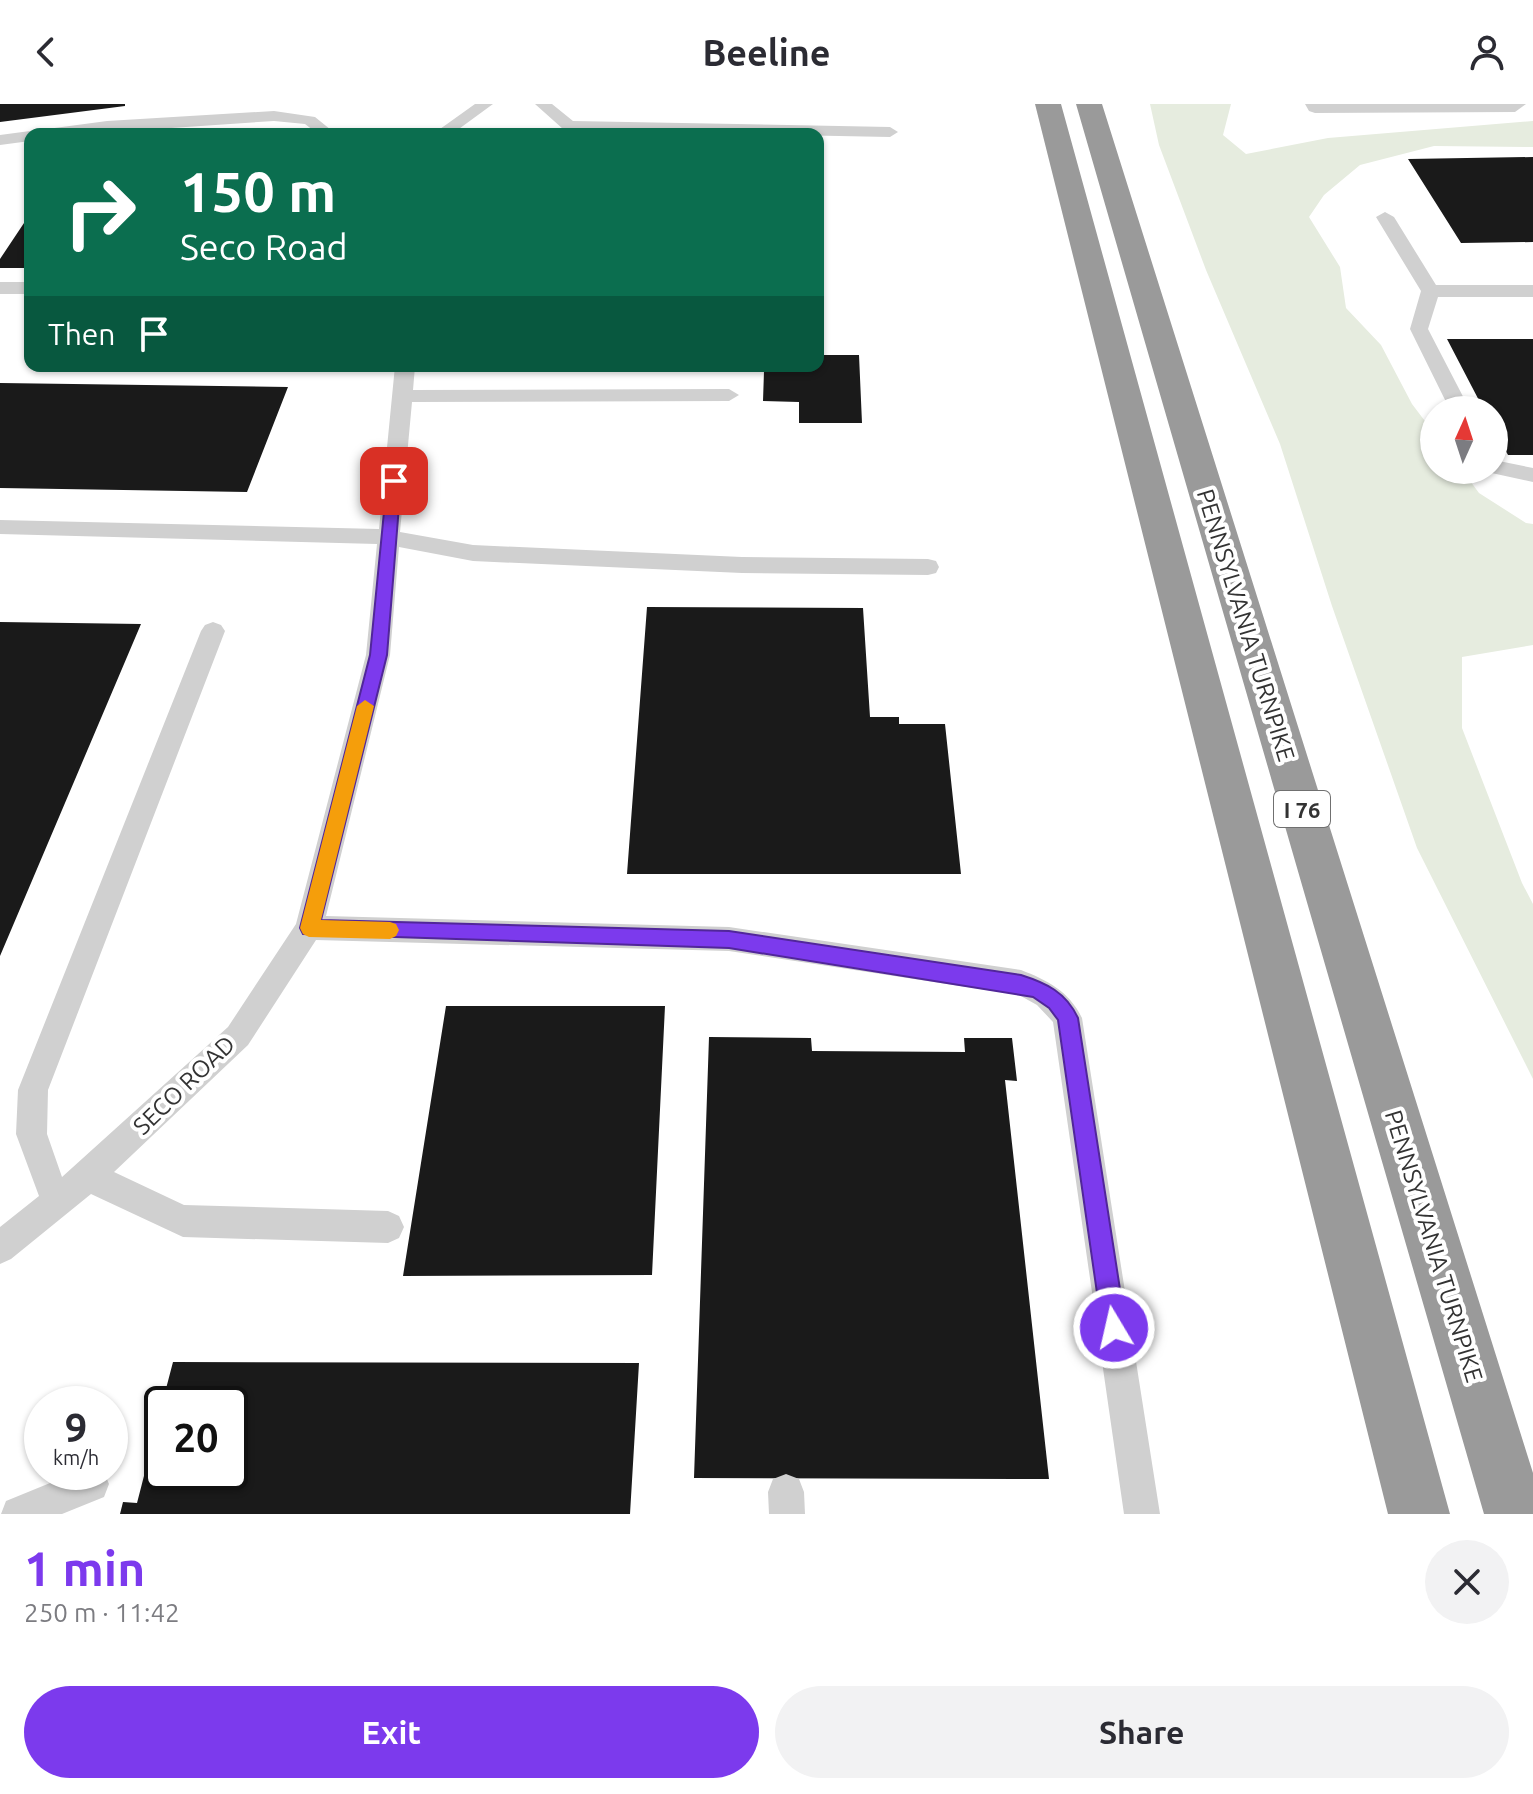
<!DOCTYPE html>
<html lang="en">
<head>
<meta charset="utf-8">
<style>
  :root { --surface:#fff; --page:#f2f2f3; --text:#2b2b33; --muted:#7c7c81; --accent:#7c3aed }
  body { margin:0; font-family:Ubuntu,sans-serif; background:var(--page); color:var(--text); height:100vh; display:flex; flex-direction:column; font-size:30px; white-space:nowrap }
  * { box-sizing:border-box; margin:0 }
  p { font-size:26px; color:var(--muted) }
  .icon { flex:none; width:44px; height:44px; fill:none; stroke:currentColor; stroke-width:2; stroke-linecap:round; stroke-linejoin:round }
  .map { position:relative; height:1410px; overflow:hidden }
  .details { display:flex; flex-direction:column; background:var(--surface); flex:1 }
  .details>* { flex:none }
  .banner { position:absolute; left:24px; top:24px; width:800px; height:244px; border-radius:16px; box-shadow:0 2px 6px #0004; background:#0b6e4f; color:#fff; overflow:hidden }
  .needle { width:52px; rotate:3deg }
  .tools { position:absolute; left:1420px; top:292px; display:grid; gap:16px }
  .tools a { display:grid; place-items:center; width:88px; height:88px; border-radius:50%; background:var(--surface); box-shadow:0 2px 6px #0004; font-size:40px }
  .speed { position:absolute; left:24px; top:1282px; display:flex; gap:16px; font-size:40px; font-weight:700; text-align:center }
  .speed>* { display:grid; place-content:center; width:104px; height:104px; border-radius:50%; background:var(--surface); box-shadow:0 2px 6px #0004; line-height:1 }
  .speed small { font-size:20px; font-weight:400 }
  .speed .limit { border:4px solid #111; border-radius:12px; background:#fff; color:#111 }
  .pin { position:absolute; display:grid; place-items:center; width:68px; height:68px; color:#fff; margin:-34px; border-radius:16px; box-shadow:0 4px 12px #0006 }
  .me { position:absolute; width:88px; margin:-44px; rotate:351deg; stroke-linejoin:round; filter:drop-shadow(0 0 6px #0008) }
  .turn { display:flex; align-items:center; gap:28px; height:168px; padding:0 24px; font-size:36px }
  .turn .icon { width:104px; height:104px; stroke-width:2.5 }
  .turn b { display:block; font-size:56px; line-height:68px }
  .then { display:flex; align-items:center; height:76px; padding:0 24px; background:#0003; gap:16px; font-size:30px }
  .round { display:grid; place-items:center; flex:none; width:84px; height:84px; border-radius:42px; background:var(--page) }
  .summary { display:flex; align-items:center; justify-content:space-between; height:136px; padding:0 24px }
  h1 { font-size:48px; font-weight:700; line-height:60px; color:var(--accent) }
  .cta { display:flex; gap:16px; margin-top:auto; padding:16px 24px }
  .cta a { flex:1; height:92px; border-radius:48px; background:var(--accent); color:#fff; font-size:32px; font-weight:700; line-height:92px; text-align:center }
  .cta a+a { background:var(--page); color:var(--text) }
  header { display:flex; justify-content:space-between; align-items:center; height:104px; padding:0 24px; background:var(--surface); font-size:36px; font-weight:700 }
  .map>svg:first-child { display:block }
</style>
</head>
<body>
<header><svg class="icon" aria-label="back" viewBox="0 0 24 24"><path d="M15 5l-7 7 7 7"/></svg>Beeline<svg class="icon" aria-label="person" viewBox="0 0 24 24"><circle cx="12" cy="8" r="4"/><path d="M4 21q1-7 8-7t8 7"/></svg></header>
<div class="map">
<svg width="1533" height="1410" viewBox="0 0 1533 1410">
  <rect width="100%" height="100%" fill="#fff"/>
  <!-- green -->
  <path fill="#e6ecdf" d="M 1150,0 L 1231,0 L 1223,31 L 1246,50 L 1328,34 L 1533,17 L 1533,43 L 1434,42 L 1360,61 L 1324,91 L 1309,113 L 1340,163 L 1346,204 L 1381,241 L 1412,300 L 1434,329 L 1434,366 L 1462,366 L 1479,389 L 1526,419 L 1533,420 L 1533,541 L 1462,553 L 1462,624 L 1522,779 L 1533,800 L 1533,975 L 1417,744 L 1332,502 L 1280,340 L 1206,166 L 1159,41 Z"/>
  <!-- building -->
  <path fill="#1a1a1a" d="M 0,0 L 125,0 L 125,2 L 0,18 Z
    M 1533,53 L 1533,138 L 1461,139 L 1408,55 Z
    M 30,110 L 30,164 L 0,164 L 0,155 Z
    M 1447,235 L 1533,235 L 1533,351 L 1508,351 L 1494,325 L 1494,306 L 1484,306 Z
    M 818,251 L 859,251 L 862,319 L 799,319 L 799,298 L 763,297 L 764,267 L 746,267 L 746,262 L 818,262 Z
    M 0,279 L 288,283 L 247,388 L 0,384 Z
    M 647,503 L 863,504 L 870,613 L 899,613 L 899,620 L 945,620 L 961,770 L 627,770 Z
    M 0,518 L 141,520 L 0,852 Z
    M 446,902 L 665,902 L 652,1171 L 403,1172 Z
    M 709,933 L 811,934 L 812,947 L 965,948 L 964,934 L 1012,934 L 1017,977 L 1005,976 L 1049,1375 L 694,1374 Z
    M 173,1258 L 639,1259 L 630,1410 L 120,1410 L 123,1398 L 137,1399 L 161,1306 L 162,1368 L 230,1368 L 230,1300 L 162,1300 Z"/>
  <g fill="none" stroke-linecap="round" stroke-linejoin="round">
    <!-- service -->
    <path fill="#d0d0d0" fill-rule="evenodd" d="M 475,0 L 493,0 L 452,30 L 433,30 Z
      M 535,0 L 552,0 L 573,17 L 890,23 L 898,28 L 890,33 L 569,27 L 563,25 Z
      M 1305,0 L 1526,0 L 1515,8 L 1315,9 L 1309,7 Z
      M 274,7 L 315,13 L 336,30 L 318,30 L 305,20 L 274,17 L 83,30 L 39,30 L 47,25 L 107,17 Z
      M 30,27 L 37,30 L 30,30 L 30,37 L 0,41 L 0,31 Z
      M 1385,108 L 1394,113 L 1436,181 L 1533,181 L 1533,193 L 1438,193 L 1428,225 L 1470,306 L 1450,306 L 1410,225 L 1421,187 L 1376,113 Z
      M 0,178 L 30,178 L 30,190 L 0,190 Z
      M 395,262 L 415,262 L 413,286 L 729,285 L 739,291 L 729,297 L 412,298 L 400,428 L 473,441 L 742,453 L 928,455 L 936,457 L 939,463 L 936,469 L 928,471 L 742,469 L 473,457 L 399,443 L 390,551 L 326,812 L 729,823 L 1021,866 C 1047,876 1069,887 1082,914 L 1160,1410 L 1124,1410 L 1053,918 L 1037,901 L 1019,891 L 729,847 L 316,836 L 248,941 L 114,1068 L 184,1101 L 388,1107 L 399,1112 L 404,1123 L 399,1134 L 388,1139 L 183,1133 L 91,1090 L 11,1155 L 0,1160 L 0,1123 L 39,1092 L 16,1030 L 18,986 L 201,527 L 205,521 L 213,518 L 221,521 L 225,527 L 48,986 L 47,1030 L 62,1073 L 228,923 L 296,820 L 366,551 L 377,440 L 0,430 L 0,416 L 379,425 Z
      M 1494,356 L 1533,364 L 1533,378 L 1487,368 L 1494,366 Z
      M 77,1368 L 104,1368 L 109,1380 L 104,1393 L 62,1410 L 1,1410 L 6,1397 Z
      M 786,1370 L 799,1375 L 804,1388 L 805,1410 L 769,1410 L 768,1388 L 773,1375 Z"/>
    <!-- motorway -->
    <path fill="#9a9a9a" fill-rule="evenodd" d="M 1035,0 L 1061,0 L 1450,1410 L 1388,1410 Z
      M 1076,0 L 1102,0 L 1533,1369 L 1533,1410 L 1484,1410 Z"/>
  </g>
  <!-- route -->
  <path fill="#7c3aed" stroke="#51269a" stroke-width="2" d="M 394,372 L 401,377 L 387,551 L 321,816 L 729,827 L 1021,871 C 1046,879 1066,888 1078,914 L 1126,1224 L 1122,1232 L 1114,1236 L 1106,1232 L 1102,1224 L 1058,916 L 1049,904 L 1033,893 L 729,844 L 303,830 L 300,824 L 370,551 L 387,377 Z"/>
  <!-- slow -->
  <path fill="#f59e0b" d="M 365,596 L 374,602 L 321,816 L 390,818 L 396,820 L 399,826 L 396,832 L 390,835 L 309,833 L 303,830 L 300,824 L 357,602 Z"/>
  <g text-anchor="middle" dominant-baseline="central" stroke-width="8" stroke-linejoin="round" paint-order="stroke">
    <!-- shield labels -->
    <rect fill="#fff" stroke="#707070" stroke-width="2" x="1274" y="687" width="56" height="36" rx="6"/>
    <g font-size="22" font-weight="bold" fill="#333">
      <text x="1302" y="705">I 76</text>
    </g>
    <!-- street labels -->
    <g font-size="24" fill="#333" stroke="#fff">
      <text transform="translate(1246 521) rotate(73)">PENNSYLVANIA TURNPIKE</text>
      <text transform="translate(184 981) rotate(-44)">SECO ROAD</text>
      <text transform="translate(1434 1142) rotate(73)">PENNSYLVANIA TURNPIKE</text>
    </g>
  </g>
</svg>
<div class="tools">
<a><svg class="needle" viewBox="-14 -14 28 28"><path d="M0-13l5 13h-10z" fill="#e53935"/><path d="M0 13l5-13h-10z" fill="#7c7c81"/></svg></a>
</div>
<div class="speed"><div>9<small>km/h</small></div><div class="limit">20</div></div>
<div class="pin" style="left:394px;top:377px;background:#d93025"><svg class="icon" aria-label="arrive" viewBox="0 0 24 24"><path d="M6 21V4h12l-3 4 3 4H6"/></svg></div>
<svg class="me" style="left:1114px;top:1224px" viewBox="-20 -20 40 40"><circle r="17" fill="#7c3aed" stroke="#fff" stroke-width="3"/><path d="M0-11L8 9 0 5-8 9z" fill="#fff"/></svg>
<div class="banner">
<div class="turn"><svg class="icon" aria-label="right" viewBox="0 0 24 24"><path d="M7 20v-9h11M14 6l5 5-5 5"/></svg><div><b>150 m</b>Seco Road</div></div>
<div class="then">Then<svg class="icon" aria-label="arrive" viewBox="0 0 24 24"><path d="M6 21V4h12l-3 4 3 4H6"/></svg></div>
</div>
</div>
<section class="details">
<div class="summary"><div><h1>1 min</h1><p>250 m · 11:42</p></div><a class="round"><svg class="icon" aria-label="close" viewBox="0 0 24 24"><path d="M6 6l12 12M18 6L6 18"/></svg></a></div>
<div class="cta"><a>Exit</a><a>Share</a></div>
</section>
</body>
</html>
